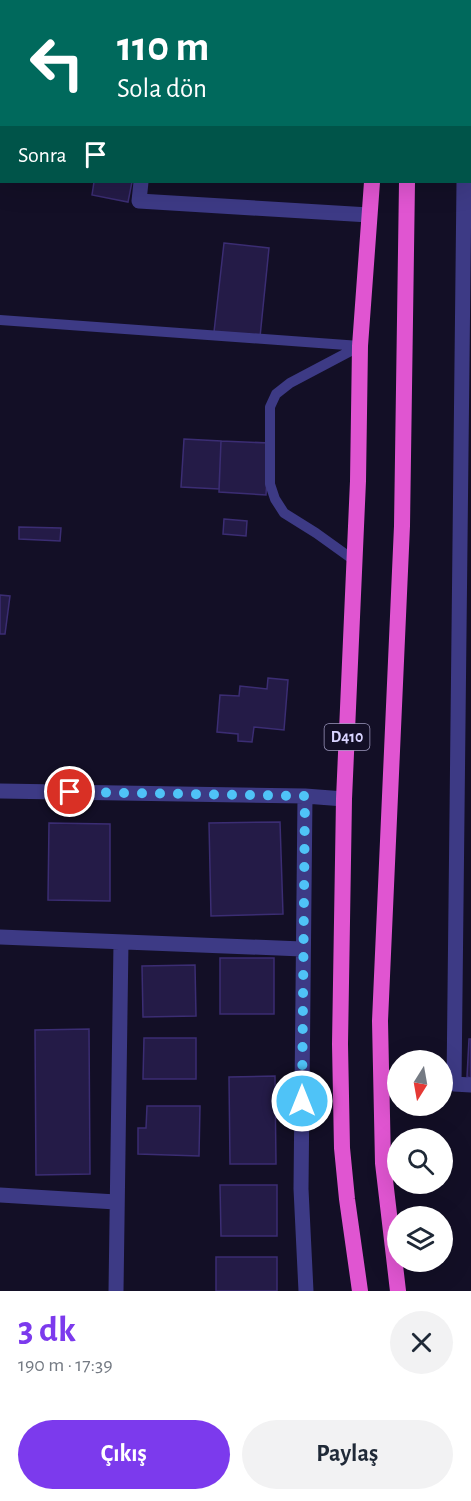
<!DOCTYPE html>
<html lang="tr">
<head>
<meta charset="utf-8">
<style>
  :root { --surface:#fff; --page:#f2f2f3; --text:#1f2937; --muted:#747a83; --accent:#7c3aed }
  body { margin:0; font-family:"Alegreya Sans",sans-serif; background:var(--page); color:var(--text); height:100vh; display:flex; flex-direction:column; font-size:22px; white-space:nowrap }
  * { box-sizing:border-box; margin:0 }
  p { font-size:20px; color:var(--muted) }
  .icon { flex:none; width:33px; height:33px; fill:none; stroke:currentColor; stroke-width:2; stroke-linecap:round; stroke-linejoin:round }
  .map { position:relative; height:1291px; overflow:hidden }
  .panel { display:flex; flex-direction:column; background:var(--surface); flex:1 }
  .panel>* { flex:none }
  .hud { position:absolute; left:0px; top:0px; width:471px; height:183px; box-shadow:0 6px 24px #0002; background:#00695c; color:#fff; overflow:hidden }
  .needle { width:39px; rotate:191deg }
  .buttons { position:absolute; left:387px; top:1050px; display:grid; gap:12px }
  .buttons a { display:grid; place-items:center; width:66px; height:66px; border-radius:50%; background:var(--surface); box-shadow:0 6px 24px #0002; font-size:30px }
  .pin { position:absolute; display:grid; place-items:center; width:51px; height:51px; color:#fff; margin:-26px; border:3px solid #fff; border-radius:50%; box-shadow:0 2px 6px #0007 }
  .me { position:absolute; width:66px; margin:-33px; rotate:0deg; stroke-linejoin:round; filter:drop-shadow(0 0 4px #0008) }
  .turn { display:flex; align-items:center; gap:21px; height:126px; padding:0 18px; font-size:27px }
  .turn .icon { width:78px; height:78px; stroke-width:2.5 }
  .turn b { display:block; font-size:42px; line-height:51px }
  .then { display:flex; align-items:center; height:57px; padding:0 18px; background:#0003; gap:12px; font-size:22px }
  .round { display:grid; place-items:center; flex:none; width:63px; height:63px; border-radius:32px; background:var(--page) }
  .headline { display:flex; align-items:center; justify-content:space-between; height:102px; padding:0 18px }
  h1 { font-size:36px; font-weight:700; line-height:45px; color:var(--accent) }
  .action { display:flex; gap:12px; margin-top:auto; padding:12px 18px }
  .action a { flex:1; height:69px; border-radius:36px; background:var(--accent); color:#fff; font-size:24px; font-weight:700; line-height:69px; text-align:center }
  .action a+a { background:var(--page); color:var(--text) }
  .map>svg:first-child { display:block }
</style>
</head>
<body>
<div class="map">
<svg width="471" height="1291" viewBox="0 0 471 1291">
  <rect width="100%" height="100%" fill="#130f26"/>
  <!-- building -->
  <path fill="#241b47" stroke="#3b2d73" stroke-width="1.5" d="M 201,0 L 272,0 L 272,2 Z
    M 94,182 L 132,182 L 128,202 L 92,195 Z
    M 224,243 L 269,248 L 260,337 L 214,332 Z
    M 184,439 L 221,441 L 219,489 L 181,487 Z
    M 221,441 L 269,443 L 266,495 L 219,492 Z
    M 224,519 L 247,521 L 246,536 L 223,534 Z
    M 19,527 L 61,528 L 60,541 L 19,539 Z
    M 0,595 L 10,596 L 5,634 L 0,634 Z
    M 268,678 L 288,680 L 284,730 L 254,727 L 252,742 L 238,741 L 238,734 L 217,732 L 220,695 L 239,696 L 240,686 L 267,689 Z
    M 280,822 L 283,914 L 211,916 L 209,823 Z
    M 49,823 L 110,824 L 110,901 L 48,900 Z
    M 220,958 L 274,958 L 274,1014 L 220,1014 Z
    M 195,965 L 196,1016 L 143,1017 L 142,966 Z
    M 89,1029 L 90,1174 L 36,1175 L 35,1030 Z
    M 144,1038 L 196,1038 L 196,1079 L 143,1079 Z
    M 469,1039 L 471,1039 L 471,1078 L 467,1077 Z
    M 275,1076 L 276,1164 L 230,1164 L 229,1077 Z
    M 147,1106 L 200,1106 L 199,1156 L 138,1154 L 138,1128 L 146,1128 Z
    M 220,1185 L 277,1185 L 277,1236 L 221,1236 Z
    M 216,1257 L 277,1257 L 277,1291 L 216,1291 Z"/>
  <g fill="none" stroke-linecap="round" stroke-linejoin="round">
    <!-- service -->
    <path stroke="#3d3a85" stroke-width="10" d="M 0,320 L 360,346
      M 355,561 L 316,533 L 284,513 L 275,499 L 270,484 L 270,407 L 276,394 L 290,383 L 360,346"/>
    <!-- minor -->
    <path stroke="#3d3a85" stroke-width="15" d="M 161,2 L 161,0
      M 0,38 L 2,38
      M 141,182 L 139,201 L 369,215
      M 464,182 L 454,1084 L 471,1085
      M 0,791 L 305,796 L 344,799
      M 305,796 L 301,1189 L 306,1291
      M 0,937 L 302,949
      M 0,1195 L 116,1202
      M 116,1291 L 121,942"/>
    <!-- tertiary -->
    <path stroke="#3d3a85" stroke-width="15" d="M 446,0 L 451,2
      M 470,7 L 471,8"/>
    <!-- trunk -->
    <path stroke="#e055d1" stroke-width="16" d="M 384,2 L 384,0
      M 409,2 L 409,0
      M 360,1291 L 347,1199 L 342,1148 L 340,1044 L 344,799 L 358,481 L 360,346 L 372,182
      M 398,1291 L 383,1163 L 380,1021 L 402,526 L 407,182"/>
  </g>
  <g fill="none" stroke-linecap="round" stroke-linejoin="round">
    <!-- route -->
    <path stroke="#4fc3f7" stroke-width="10" stroke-dasharray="0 18" d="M 70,792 L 305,796 L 302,1101"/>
  </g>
  <g text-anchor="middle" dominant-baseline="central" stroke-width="6" stroke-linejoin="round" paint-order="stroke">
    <!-- shield labels -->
    <rect fill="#130f26" stroke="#9e99be" stroke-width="1.5" x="324.5" y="724" width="45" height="26" rx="4.5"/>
    <g font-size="16" font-weight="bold" fill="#d9d4ff">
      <text x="347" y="737">D410</text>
    </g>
  </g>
</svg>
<div class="buttons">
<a><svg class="needle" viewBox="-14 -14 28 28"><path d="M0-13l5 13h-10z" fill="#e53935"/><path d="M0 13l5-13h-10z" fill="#747a83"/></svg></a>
<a><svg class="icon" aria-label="search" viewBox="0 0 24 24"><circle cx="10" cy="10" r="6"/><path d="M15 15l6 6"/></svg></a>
<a><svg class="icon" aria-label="layers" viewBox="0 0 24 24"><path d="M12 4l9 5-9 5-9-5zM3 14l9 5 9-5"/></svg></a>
</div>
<div class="pin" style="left:70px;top:792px;background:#d93025"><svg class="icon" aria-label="arrive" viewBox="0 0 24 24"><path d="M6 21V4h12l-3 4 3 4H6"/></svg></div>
<svg class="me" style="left:302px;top:1101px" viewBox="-20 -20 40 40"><circle r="17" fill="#4fc3f7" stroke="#fff" stroke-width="3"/><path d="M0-11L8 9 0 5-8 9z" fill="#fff"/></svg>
<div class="hud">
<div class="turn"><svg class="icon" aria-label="left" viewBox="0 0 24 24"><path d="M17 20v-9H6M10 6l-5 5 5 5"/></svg><div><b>110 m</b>Sola dön</div></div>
<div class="then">Sonra<svg class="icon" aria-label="arrive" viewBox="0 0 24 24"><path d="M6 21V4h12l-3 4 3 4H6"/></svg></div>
</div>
</div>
<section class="panel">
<div class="headline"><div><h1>3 dk</h1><p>190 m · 17:39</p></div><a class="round"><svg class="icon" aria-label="close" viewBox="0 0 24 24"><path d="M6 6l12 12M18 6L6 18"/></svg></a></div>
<div class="action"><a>Çıkış</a><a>Paylaş</a></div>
</section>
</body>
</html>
